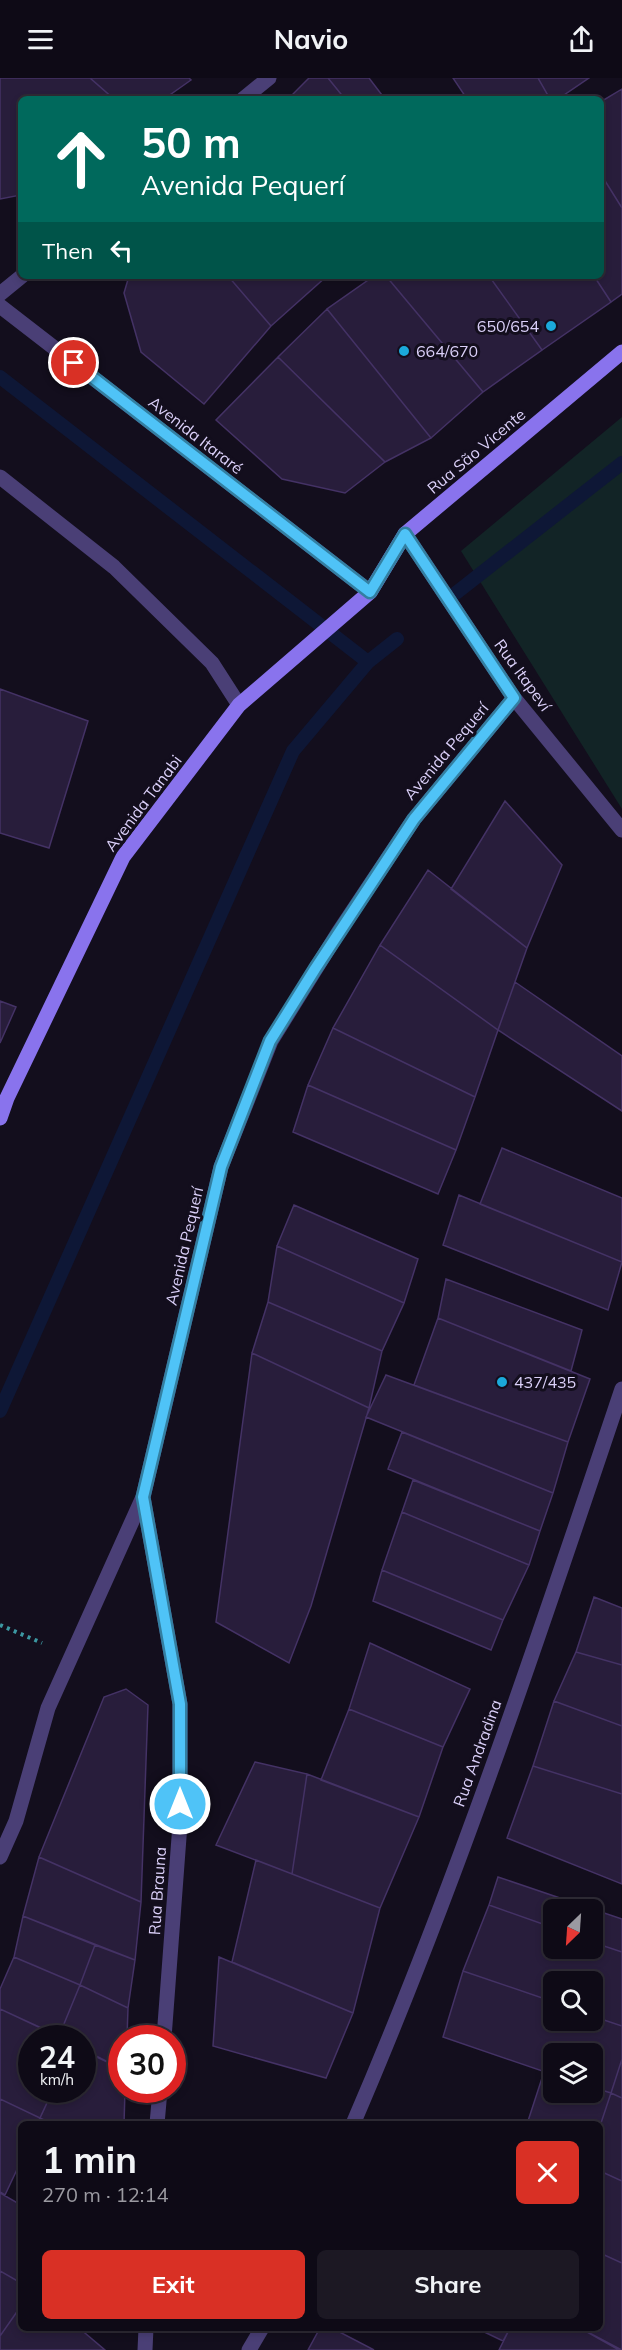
<!DOCTYPE html>
<html lang="en">
<head>
<meta charset="utf-8">
<style>
  :root { --surface:#0e0a16; --page:#1c1823; --text:#f1f3f6; --muted:#9b9aa1; --line:#2e2b35; --accent:#d93025 }
  body { margin:0; font-family:Mulish,sans-serif; background:var(--page); color:var(--text); height:100vh; display:flex; flex-direction:column; font-size:22px; white-space:nowrap }
  * { box-sizing:border-box; margin:0 }
  p { font-size:20px; color:var(--muted) }
  .icon { flex:none; width:33px; height:33px; fill:none; stroke:currentColor; stroke-width:2; stroke-linecap:round; stroke-linejoin:round }
  .map { position:relative; flex:1; overflow:hidden }
  .drawer { position:absolute; left:18px; top:2043px; width:585px; height:210px; display:flex; flex-direction:column; background:var(--surface); border-radius:9px; box-shadow:0 3px 9px #0003,0 0 0 2px var(--line) }
  .drawer>* { flex:none }
  .banner { position:absolute; left:18px; top:18px; width:586px; height:183px; border-radius:9px; box-shadow:0 3px 9px #0003,0 0 0 2px var(--line); background:#00695c; color:#fff; overflow:hidden }
  .needle { width:39px; rotate:205deg }
  .controls { position:absolute; left:543px; top:1821px; display:grid; gap:12px }
  .controls a { display:grid; place-items:center; width:60px; height:60px; border-radius:9px; background:var(--surface); box-shadow:0 3px 9px #0003,0 0 0 2px var(--line); font-size:30px }
  .speed { position:absolute; left:18px; top:1947px; display:flex; gap:12px; font-size:30px; font-weight:700; text-align:center }
  .speed>* { display:grid; place-content:center; width:78px; height:78px; border-radius:50%; background:var(--surface); box-shadow:0 3px 9px #0003,0 0 0 2px var(--line); line-height:1 }
  .speed small { font-size:15px; font-weight:400 }
  .speed .limit { border:9px solid #d22; background:#fff; color:#111 }
  .pin { position:absolute; display:grid; place-items:center; width:51px; height:51px; color:#fff; margin:-26px; border:3px solid #fff; border-radius:50%; box-shadow:0 2px 6px #0007 }
  .me { position:absolute; width:66px; margin:-33px; rotate:0deg; stroke-linejoin:round; filter:drop-shadow(0 0 4px #0008) }
  .turn { display:flex; align-items:center; gap:21px; height:126px; padding:0 24px; font-size:27px }
  .turn .icon { width:78px; height:78px; stroke-width:2.5 }
  .turn b { display:block; font-size:42px; line-height:51px }
  .then { display:flex; align-items:center; height:57px; padding:0 24px; background:#0003; gap:12px; font-size:22px }
  .round { display:grid; place-items:center; flex:none; width:63px; height:63px; border-radius:9px; background:var(--page) }
  .overview { display:flex; align-items:center; justify-content:space-between; height:102px; padding:0 24px }
  h1 { font-size:36px; font-weight:700; line-height:45px }
  .button { display:flex; gap:12px; margin-top:auto; padding:12px 24px }
  .button a { flex:1; height:69px; border-radius:9px; background:var(--accent); color:#fff; font-size:24px; font-weight:700; line-height:69px; text-align:center }
  .button a+a { background:var(--page); color:var(--text) }
  header { display:flex; justify-content:space-between; align-items:center; height:78px; padding:0 24px; background:var(--surface); font-size:27px; font-weight:700 }
  .map>svg:first-child { display:block }
</style>
</head>
<body>
<header><svg class="icon" aria-label="menu" viewBox="0 0 24 24"><path d="M4 6h16M4 12h16M4 18h16"/></svg>Navio<svg class="icon" aria-label="share" viewBox="0 0 24 24"><path d="M12 15V3M7 8l5-5 5 5M5 13v7h14v-7"/></svg></header>
<div class="map">
<svg width="622" height="2272" viewBox="0 0 622 2272">
  <rect width="100%" height="100%" fill="#130e1d"/>
  <!-- green -->
  <path fill="#122426" d="M 622,339 L 622,731 L 461,473 Z"/>
  <g fill="none" stroke-linecap="round" stroke-linejoin="round">
    <!-- stream -->
    <path stroke="#0e1736" stroke-width="14" d="M 0,299 L 368,584
      M 456,515 L 622,385
      M 0,1333 L 293,673 L 368,584 L 397,561"/>
  </g>
  <!-- building -->
  <path fill="#281d3b" stroke="#443265" stroke-width="1.5" d="M 0,0 L 90,0 L 114,21 L 21,21 L 21,117 L 0,121 Z
    M 90,0 L 189,0 L 191,2 L 164,21 L 114,21 Z
    M 309,0 L 328,0 L 345,21 L 293,21 L 291,18 Z
    M 328,0 L 369,0 L 385,21 L 345,21 Z
    M 453,0 L 538,0 L 550,21 L 467,21 Z
    M 538,0 L 589,0 L 558,21 L 550,21 Z
    M 622,11 L 622,130 L 602,98 L 602,23 Z
    M 602,98 L 622,130 L 622,216 L 611,224 L 594,198 L 602,198 Z
    M 129,198 L 228,198 L 271,248 L 204,326 L 141,274 L 124,215 Z
    M 228,198 L 327,198 L 271,248 Z
    M 374,198 L 386,198 L 483,314 L 431,360 L 327,231 Z
    M 386,198 L 489,198 L 542,272 L 483,314 Z
    M 489,198 L 594,198 L 611,224 L 542,272 Z
    M 327,231 L 431,360 L 385,384 L 278,279 Z
    M 278,279 L 385,384 L 345,415 L 282,401 L 216,342 Z
    M 0,611 L 88,643 L 49,770 L 0,755 Z
    M 505,723 L 562,787 L 527,870 L 451,811 Z
    M 428,792 L 527,870 L 498,952 L 380,867 Z
    M 380,867 L 498,952 L 475,1019 L 333,950 Z
    M 515,904 L 622,978 L 622,1033 L 498,952 Z
    M 0,923 L 16,929 L 0,965 Z
    M 333,950 L 475,1019 L 456,1072 L 308,1007 Z
    M 308,1007 L 456,1072 L 438,1116 L 293,1054 Z
    M 502,1070 L 622,1120 L 622,1184 L 480,1126 Z
    M 459,1117 L 622,1184 L 608,1232 L 443,1167 Z
    M 294,1127 L 418,1181 L 404,1225 L 277,1168 Z
    M 277,1168 L 404,1225 L 382,1273 L 268,1224 Z
    M 446,1201 L 582,1252 L 571,1293 L 438,1240 Z
    M 268,1224 L 382,1273 L 369,1330 L 252,1275 Z
    M 438,1240 L 590,1301 L 568,1364 L 414,1307 Z
    M 252,1275 L 369,1330 L 311,1528 L 289,1585 L 216,1544 Z
    M 386,1297 L 568,1364 L 553,1415 L 366,1339 Z
    M 402,1354 L 553,1415 L 540,1453 L 388,1391 Z
    M 413,1402 L 540,1453 L 529,1487 L 402,1434 Z
    M 402,1434 L 529,1487 L 503,1542 L 382,1492 Z
    M 382,1492 L 503,1542 L 491,1572 L 373,1523 Z
    M 594,1519 L 622,1530 L 622,1587 L 576,1574 Z
    M 370,1565 L 470,1611 L 443,1669 L 349,1631 Z
    M 576,1574 L 622,1587 L 622,1648 L 554,1623 Z
    M 126,1611 L 148,1627 L 141,1824 L 39,1779 L 104,1619 Z
    M 554,1623 L 622,1648 L 622,1716 L 533,1688 Z
    M 349,1631 L 443,1669 L 419,1739 L 321,1702 Z
    M 255,1684 L 307,1696 L 292,1796 L 216,1767 Z
    M 533,1688 L 622,1716 L 622,1806 L 507,1760 Z
    M 307,1696 L 419,1739 L 380,1830 L 292,1796 Z
    M 39,1779 L 141,1824 L 135,1882 L 23,1838 Z
    M 256,1782 L 380,1830 L 353,1935 L 232,1884 Z
    M 498,1799 L 622,1841 L 622,1874 L 592,1864 L 592,1832 L 554,1832 L 554,1850 L 489,1827 Z
    M 489,1827 L 554,1850 L 554,1870 L 592,1870 L 592,1864 L 622,1874 L 622,1948 L 592,1938 L 592,1904 L 554,1904 L 554,1924 L 463,1893 Z
    M 23,1838 L 95,1867 L 80,1907 L 14,1879 Z
    M 95,1867 L 135,1882 L 128,1930 L 80,1907 Z
    M 14,1879 L 80,1907 L 59,1958 L 0,1931 L 0,1911 Z
    M 219,1879 L 353,1935 L 326,2000 L 213,1968 Z
    M 463,1893 L 554,1924 L 554,1942 L 592,1942 L 592,1938 L 622,1948 L 622,1981 L 611,2015 L 592,2009 L 592,1976 L 554,1976 L 554,1997 L 443,1959 Z
    M 80,1907 L 128,1930 L 127,1960 L 122,1960 L 122,1991 L 82,1971 L 82,1960 L 63,1960 L 59,1958 Z
    M 0,1931 L 62,1960 L 32,1960 L 32,2012 L 53,2012 L 40,2040 L 0,2021 Z
    M 82,1972 L 122,1991 L 122,2012 L 125,2012 L 124,2046 L 52,2046 L 40,2040 L 53,2012 L 82,2012 Z
    M 622,1981 L 622,2020 L 611,2015 Z
    M 544,1994 L 554,1997 L 554,2014 L 592,2014 L 592,2009 L 611,2015 L 600,2048 L 600,2046 L 527,2046 Z
    M 611,2015 L 622,2020 L 622,2103 L 600,2093 L 600,2048 Z
    M 0,2021 L 40,2040 L 37,2046 L 21,2046 L 21,2083 L 5,2117 L 0,2114 Z
    M 600,2093 L 622,2103 L 622,2185 L 600,2175 Z
    M 0,2115 L 21,2127 L 21,2205 L 0,2193 Z
    M 600,2175 L 622,2185 L 622,2272 L 580,2250 L 600,2250 Z
    M 0,2193 L 21,2205 L 21,2228 L 0,2258 Z
    M 21,2228 L 21,2250 L 79,2250 L 105,2272 L 0,2272 L 0,2258 Z
    M 320,2250 L 332,2250 L 374,2272 L 308,2272 Z
    M 476,2250 L 510,2250 L 503,2263 Z
    M 510,2250 L 580,2250 L 619,2272 L 499,2272 Z"/>
  <g fill="none" stroke-linecap="round" stroke-linejoin="round">
    <!-- path -->
    <path stroke="#3c98a2" stroke-width="4" stroke-dasharray="3 4.5" stroke-linecap="butt" d="M 0,1547 L 42,1565"/>
    <!-- street -->
    <path stroke="#4a3f76" stroke-width="15" d="M 243,21 L 269,0
      M 0,216 L 22,198
      M 0,228 L 370,514
      M 0,399 L 114,489 L 212,585 L 239,627
      M 405,456 L 514,620 L 622,752
      M 143,1419 L 180,1626 L 180,1746 L 164,1960
      M 0,1779 L 16,1743 L 48,1630 L 143,1419 L 221,1089 L 271,963 L 338,855 L 414,741 L 514,620
      M 157,2046 L 160,2012
      M 353,2046 C 456,1807 539,1558 622,1311
      M 145,2272 L 146,2250
      M 249,2272 L 262,2250"/>
    <!-- secondary -->
    <path stroke="#8973ed" stroke-width="15" d="M 0,1040 L 7,1020 L 123,779 L 239,627 L 370,514 L 405,456 L 622,274"/>
  </g>
  <g fill="none" stroke-linecap="round" stroke-linejoin="round">
    <!-- route casing -->
    <g stroke="#337fa1" stroke-width="15">
      <path id="route" d="M 74,285 L 370,514 L 405,456 L 514,620 L 414,741 L 315,891 L 270,963 L 221,1089 L 143,1419 L 180,1626 L 180,1726"/>
    </g>
    <!-- route -->
    <use href="#route" stroke="#4fc3f7" stroke-width="10"/>
  </g>
  <!-- markers -->
  <g fill="#1ba9da" stroke="#130e1d" stroke-width="2">
    <circle cx="551" cy="248" r="6"/>
    <circle cx="404" cy="273" r="6"/>
    <circle cx="502" cy="1304" r="6"/>
  </g>
  <g text-anchor="middle" dominant-baseline="central" stroke-width="6" stroke-linejoin="round" paint-order="stroke">
    <!-- poi labels -->
    <g font-size="16" fill="#dbd0f9" stroke="#130e1d" text-anchor="start">
      <text x="539" y="248" text-anchor="end">650/654</text>
      <text x="416" y="273">664/670</text>
      <text x="514" y="1304">437/435</text>
    </g>
    <!-- street labels -->
    <g font-size="16" fill="#dbd0f9" stroke="#130e1d">
      <text transform="translate(196 357) rotate(38)">Avenida Itararé</text>
      <text transform="translate(476 373) rotate(-40)">Rua São Vicente</text>
      <text transform="translate(523 597) rotate(54)">Rua Itapeví</text>
      <text transform="translate(446 673) rotate(-50)">Avenida Pequerí</text>
      <text transform="translate(143 725) rotate(-53)">Avenida Tanabi</text>
      <text transform="translate(184 1168) rotate(-77)">Avenida Pequerí</text>
      <text transform="translate(477 1675) rotate(-70)">Rua Andradina</text>
      <text transform="translate(157 1813) rotate(-86)">Rua Brauna</text>
    </g>
  </g>
</svg>
<div class="controls">
<a><svg class="needle" viewBox="-14 -14 28 28"><path d="M0-13l5 13h-10z" fill="#e53935"/><path d="M0 13l5-13h-10z" fill="#9b9aa1"/></svg></a>
<a><svg class="icon" aria-label="search" viewBox="0 0 24 24"><circle cx="10" cy="10" r="6"/><path d="M15 15l6 6"/></svg></a>
<a><svg class="icon" aria-label="layers" viewBox="0 0 24 24"><path d="M12 4l9 5-9 5-9-5zM3 14l9 5 9-5"/></svg></a>
</div>
<div class="speed"><div>24<small>km/h</small></div><div class="limit">30</div></div>
<div class="pin" style="left:74px;top:285px;background:#d93025"><svg class="icon" aria-label="arrive" viewBox="0 0 24 24"><path d="M6 21V4h12l-3 4 3 4H6"/></svg></div>
<svg class="me" style="left:180px;top:1726px" viewBox="-20 -20 40 40"><circle r="17" fill="#4fc3f7" stroke="#fff" stroke-width="3"/><path d="M0-11L8 9 0 5-8 9z" fill="#fff"/></svg>
<div class="banner">
<div class="turn"><svg class="icon" aria-label="ahead" viewBox="0 0 24 24"><path d="M12 20V5M6 11l6-6 6 6"/></svg><div><b>50 m</b>Avenida Pequerí</div></div>
<div class="then">Then<svg class="icon" aria-label="left" viewBox="0 0 24 24"><path d="M17 20v-9H6M10 6l-5 5 5 5"/></svg></div>
</div>
<section class="drawer">
<div class="overview"><div><h1>1 min</h1><p>270 m · 12:14</p></div><a class="round" style="background:#d93025;color:#fff"><svg class="icon" aria-label="close" viewBox="0 0 24 24"><path d="M6 6l12 12M18 6L6 18"/></svg></a></div>
<div class="button"><a>Exit</a><a>Share</a></div>
</section>
</div>
</body>
</html>
